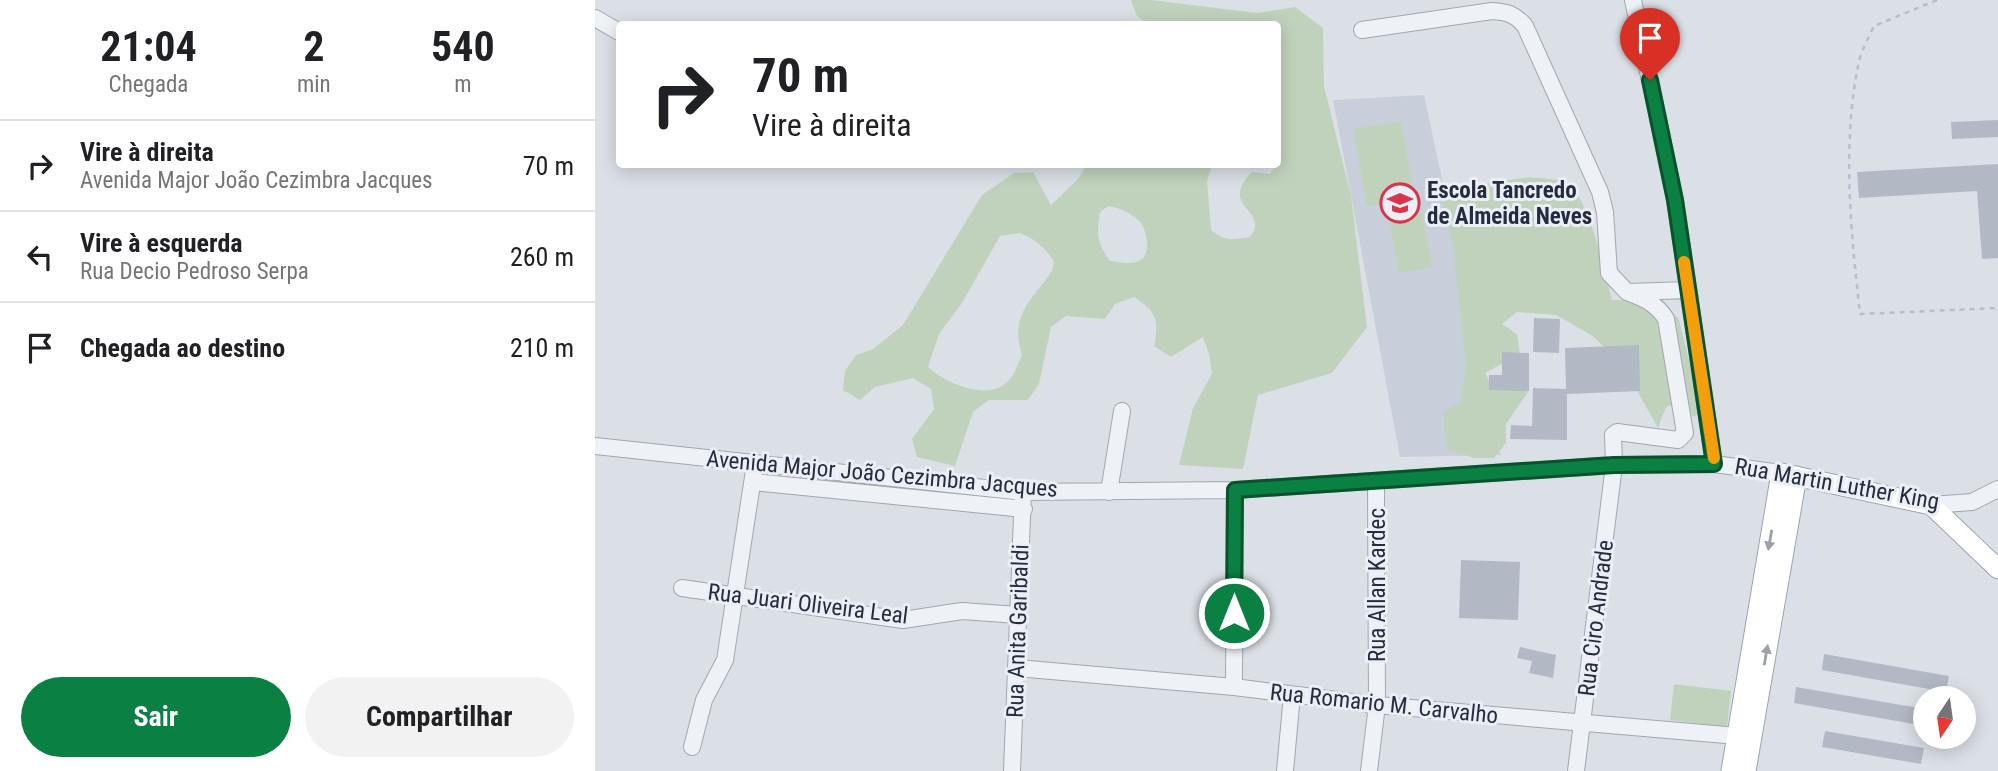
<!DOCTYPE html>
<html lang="pt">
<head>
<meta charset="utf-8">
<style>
  :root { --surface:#fff; --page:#f2f2f2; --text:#202124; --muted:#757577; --line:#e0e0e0; --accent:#0b8043 }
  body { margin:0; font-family:"Roboto Condensed",sans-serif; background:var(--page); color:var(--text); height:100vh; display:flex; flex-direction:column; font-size:26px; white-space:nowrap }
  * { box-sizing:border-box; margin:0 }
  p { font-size:23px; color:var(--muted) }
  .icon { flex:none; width:38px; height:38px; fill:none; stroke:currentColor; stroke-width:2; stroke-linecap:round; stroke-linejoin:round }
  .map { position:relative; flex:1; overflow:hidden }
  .sheet { display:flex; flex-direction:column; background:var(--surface); width:595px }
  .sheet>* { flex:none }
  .top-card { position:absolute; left:21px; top:21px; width:665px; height:147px; border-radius:7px; box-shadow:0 4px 18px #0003; background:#fff; color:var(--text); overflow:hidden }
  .needle { width:46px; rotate:193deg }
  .buttons { position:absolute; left:1318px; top:686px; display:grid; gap:14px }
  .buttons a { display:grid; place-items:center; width:63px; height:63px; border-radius:50%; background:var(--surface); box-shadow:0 4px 18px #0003; font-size:35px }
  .pin { position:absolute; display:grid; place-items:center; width:60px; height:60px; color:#fff; margin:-72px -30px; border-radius:50% 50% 50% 0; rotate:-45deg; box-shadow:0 0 7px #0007 }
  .pin .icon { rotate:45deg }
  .me { position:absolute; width:77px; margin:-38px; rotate:0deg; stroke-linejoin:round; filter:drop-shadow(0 0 5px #0008) }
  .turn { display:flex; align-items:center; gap:24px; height:147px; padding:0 21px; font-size:32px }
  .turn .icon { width:91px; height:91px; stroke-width:2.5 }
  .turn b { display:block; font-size:49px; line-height:60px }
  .eta { display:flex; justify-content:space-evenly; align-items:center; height:119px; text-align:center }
  .eta b { font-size:42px; font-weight:700; line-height:49px }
  .button { display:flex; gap:14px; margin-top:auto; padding:14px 21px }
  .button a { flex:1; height:80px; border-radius:42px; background:var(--accent); color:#fff; font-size:28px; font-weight:700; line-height:80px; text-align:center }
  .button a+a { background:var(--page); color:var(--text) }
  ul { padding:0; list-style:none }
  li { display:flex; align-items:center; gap:21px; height:91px; padding:0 21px; border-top:2px solid var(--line) }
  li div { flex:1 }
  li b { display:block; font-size:26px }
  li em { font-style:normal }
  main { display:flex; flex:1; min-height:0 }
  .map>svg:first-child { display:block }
</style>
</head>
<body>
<main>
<section class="sheet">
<div class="eta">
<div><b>21:04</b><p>Chegada</p></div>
<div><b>2</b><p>min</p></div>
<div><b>540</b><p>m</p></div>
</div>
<ul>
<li><svg class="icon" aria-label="right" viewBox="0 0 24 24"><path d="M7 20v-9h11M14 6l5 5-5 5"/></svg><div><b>Vire à direita</b><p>Avenida Major João Cezimbra Jacques</p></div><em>70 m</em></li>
<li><svg class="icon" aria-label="left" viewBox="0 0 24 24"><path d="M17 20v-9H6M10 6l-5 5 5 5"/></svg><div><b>Vire à esquerda</b><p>Rua Decio Pedroso Serpa</p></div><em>260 m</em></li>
<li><svg class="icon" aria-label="arrive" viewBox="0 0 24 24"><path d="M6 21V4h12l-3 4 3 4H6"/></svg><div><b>Chegada ao destino</b></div><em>210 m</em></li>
</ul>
<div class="button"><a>Sair</a><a>Compartilhar</a></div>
</section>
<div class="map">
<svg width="1403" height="771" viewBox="0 0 1403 771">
  <rect width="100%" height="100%" fill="#dbe0e7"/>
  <!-- built -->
  <path fill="#c9cfda" d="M 829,95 L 906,455 L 805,457 L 738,100 Z"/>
  <!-- green -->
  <path fill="#c1d2bc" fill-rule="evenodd" d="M 536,0 L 556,0 L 662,13 L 700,7 L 728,28 L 729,86 L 756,196 L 772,327 L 737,373 L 663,395 L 648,469 L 584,465 L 598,408 L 617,374 L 614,354 L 608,337 L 576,357 L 559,346 C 564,320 562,312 539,297 L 520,304 L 510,319 L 471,316 L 456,327 L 444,384 L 433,400 L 394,400 L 378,412 L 360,466 L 322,457 L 317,439 L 339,409 L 336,389 L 318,378 L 280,387 L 265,400 L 248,390 L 250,371 L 261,355 L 278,349 L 308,325 L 387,195 L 419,173 L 438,172 L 456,205 L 483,179 L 492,165 L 617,165 L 612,181 L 616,230 C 628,241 639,240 655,237 C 676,209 622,208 657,172 L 675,174 L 682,164 L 682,24 L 553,24 L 542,16 ZM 513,206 C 525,208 535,212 544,221 C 552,228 557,256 544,261 C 535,265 524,262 515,261 C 501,242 502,234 505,212 ZM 424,233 C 438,237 452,249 459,262 L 457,271 C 435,302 415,315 427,355 C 423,363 420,374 414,380 C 395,403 350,383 333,367 L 344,334 L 367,303 L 405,236 Z
    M 806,121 L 820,198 L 772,207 L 758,129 Z
    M 935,177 C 946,179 964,178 973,184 C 995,200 1010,273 1017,300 L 1068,300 L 1084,320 L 1106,409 L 1100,417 L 1092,414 L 1090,400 L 1071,407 L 1063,428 L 1026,362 L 996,335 L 961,315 L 922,312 L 907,324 L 922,334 L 925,354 L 890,373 L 899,389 L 917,382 L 933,392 L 911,424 L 911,443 L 899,458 L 879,458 L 853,450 L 849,432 L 849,412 L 866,402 L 871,363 L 858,247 L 844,191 Z
    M 827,212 L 837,267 L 804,273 L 794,218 Z
    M 1079,684 L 1136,691 L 1132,727 L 1075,720 Z"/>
  <!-- building -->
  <path fill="#b2b9c5" d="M 1403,120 L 1403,137 L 1357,139 L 1356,122 Z
    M 1403,164 L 1403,258 L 1387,259 L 1382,191 L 1264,198 L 1262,172 Z
    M 939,318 L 965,319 L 964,353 L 938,352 Z
    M 1044,345 L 1045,391 L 972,394 L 972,440 L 915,439 L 916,425 L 937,426 L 938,388 L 971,389 L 970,348 Z
    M 907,352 L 934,353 L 934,391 L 894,390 L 894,375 L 907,375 Z
    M 866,560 L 925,562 L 923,620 L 864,618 Z
    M 925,647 L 961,655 L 958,678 L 934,673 L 937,661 L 922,658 Z
    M 1229,654 L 1354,676 L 1351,692 L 1227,670 Z
    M 1201,687 L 1330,709 L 1330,726 L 1199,703 Z
    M 1230,731 L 1329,748 L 1326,764 L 1227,747 Z"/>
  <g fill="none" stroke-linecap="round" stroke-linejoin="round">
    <!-- minor casing -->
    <g stroke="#a0a7b1" stroke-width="18">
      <path id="minor" d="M 1038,0 L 1080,200 L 1119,464
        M 0,18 L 24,32
        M 767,30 L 897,11 C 912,12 920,14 930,26 L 1005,192 L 1010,212 L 1014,273 L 1032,292 L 1093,290
        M 0,446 L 428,492 L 640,490 L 1019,465 L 1119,464 L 1186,473
        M 158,482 L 429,509
        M 514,492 L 527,411
        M 1336,505 L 1377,502 L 1403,489
        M 87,588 L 308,620 L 367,611 L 423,615
        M 422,668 L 639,687 L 782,705 L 1154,737
        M 639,687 L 640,490
        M 97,747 L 109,700 L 130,660 L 160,464
        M 417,771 L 428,492
        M 690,771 L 697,695
        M 774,771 L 782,705 L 781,482
        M 981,771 L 1019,465 L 1018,435 L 1022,432 L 1083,440 L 1090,433 L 1071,319 C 1061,303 1048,298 1032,292"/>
    </g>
    <!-- major casing -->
    <g stroke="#9aa4b4" stroke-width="21">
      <path id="major" d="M 1136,771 L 1186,473 L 1336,505 L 1403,569
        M 1151,771 L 1202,476"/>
    </g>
    <!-- path -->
    <path stroke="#b9bec6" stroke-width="2.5" stroke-dasharray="5 5" stroke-linecap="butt" d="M 1342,0 L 1279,26 C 1273,39 1265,53 1263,66 C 1247,147 1256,233 1265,314 L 1403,308"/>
    <!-- minor -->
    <use href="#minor" stroke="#eef1f5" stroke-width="16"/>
    <!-- major -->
    <use href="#major" stroke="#fff" stroke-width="19"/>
  </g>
  <!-- one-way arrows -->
  <defs><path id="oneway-solid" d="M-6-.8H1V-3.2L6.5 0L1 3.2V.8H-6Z" transform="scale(1.75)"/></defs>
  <g fill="#9ca0a9">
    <use href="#oneway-solid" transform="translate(1175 540) rotate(100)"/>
    <use href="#oneway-solid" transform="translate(1171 655) rotate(-80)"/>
  </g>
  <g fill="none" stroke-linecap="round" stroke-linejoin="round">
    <!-- route casing -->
    <g stroke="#07532c" stroke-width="18">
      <path id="route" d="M 639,613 L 640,490 L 1019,465 L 1119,464 L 1080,200 L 1055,80"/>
    </g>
    <!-- route -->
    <use href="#route" stroke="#0b8043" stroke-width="12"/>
    <!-- slow -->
    <path stroke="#f59e0b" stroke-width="12" d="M 1089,262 L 1119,458"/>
  </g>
  <!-- icons -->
  <defs>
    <g id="school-ring" transform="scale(2.0125)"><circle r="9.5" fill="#ebeff5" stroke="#da334a" stroke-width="1.5"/><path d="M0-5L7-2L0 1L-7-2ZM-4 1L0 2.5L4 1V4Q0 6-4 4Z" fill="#da334a"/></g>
  </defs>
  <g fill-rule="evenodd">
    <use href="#school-ring" x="805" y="203"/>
  </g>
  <g text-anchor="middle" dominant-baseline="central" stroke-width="6" stroke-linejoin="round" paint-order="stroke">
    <!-- poi labels -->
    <g font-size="23" font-weight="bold" fill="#242d3f" stroke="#ebeff5" text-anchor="start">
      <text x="832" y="190">Escola Tancredo<tspan x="832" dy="26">de Almeida Neves</tspan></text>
    </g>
    <!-- street labels -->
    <g font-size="23" fill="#242d3f" stroke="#ebeff5">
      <text transform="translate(287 474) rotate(5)">Avenida Major João Cezimbra Jacques</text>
      <text transform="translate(1242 484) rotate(10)">Rua Martin Luther King</text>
      <text transform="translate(782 585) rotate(-90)">Rua Allan Kardec</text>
      <text transform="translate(213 604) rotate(7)">Rua Juari Oliveira Leal</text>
      <text transform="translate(1001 618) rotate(-83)">Rua Ciro Andrade</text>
      <text transform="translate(423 631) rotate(-88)">Rua Anita Garibaldi</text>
      <text transform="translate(789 704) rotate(6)">Rua Romario M. Carvalho</text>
    </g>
  </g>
</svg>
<div class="buttons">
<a><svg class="needle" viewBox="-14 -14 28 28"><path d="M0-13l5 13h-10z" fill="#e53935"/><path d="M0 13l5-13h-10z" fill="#757577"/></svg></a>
</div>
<div class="pin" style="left:1055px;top:80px;background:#d93025"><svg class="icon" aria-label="arrive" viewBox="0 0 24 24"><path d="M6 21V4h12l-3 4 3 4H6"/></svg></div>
<svg class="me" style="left:639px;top:613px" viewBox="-20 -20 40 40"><circle r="17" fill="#0b8043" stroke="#fff" stroke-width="3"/><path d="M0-11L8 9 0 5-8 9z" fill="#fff"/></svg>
<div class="top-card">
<div class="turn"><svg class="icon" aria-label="right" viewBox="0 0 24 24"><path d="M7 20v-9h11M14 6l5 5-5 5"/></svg><div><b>70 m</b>Vire à direita</div></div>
</div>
</div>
</main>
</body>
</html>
